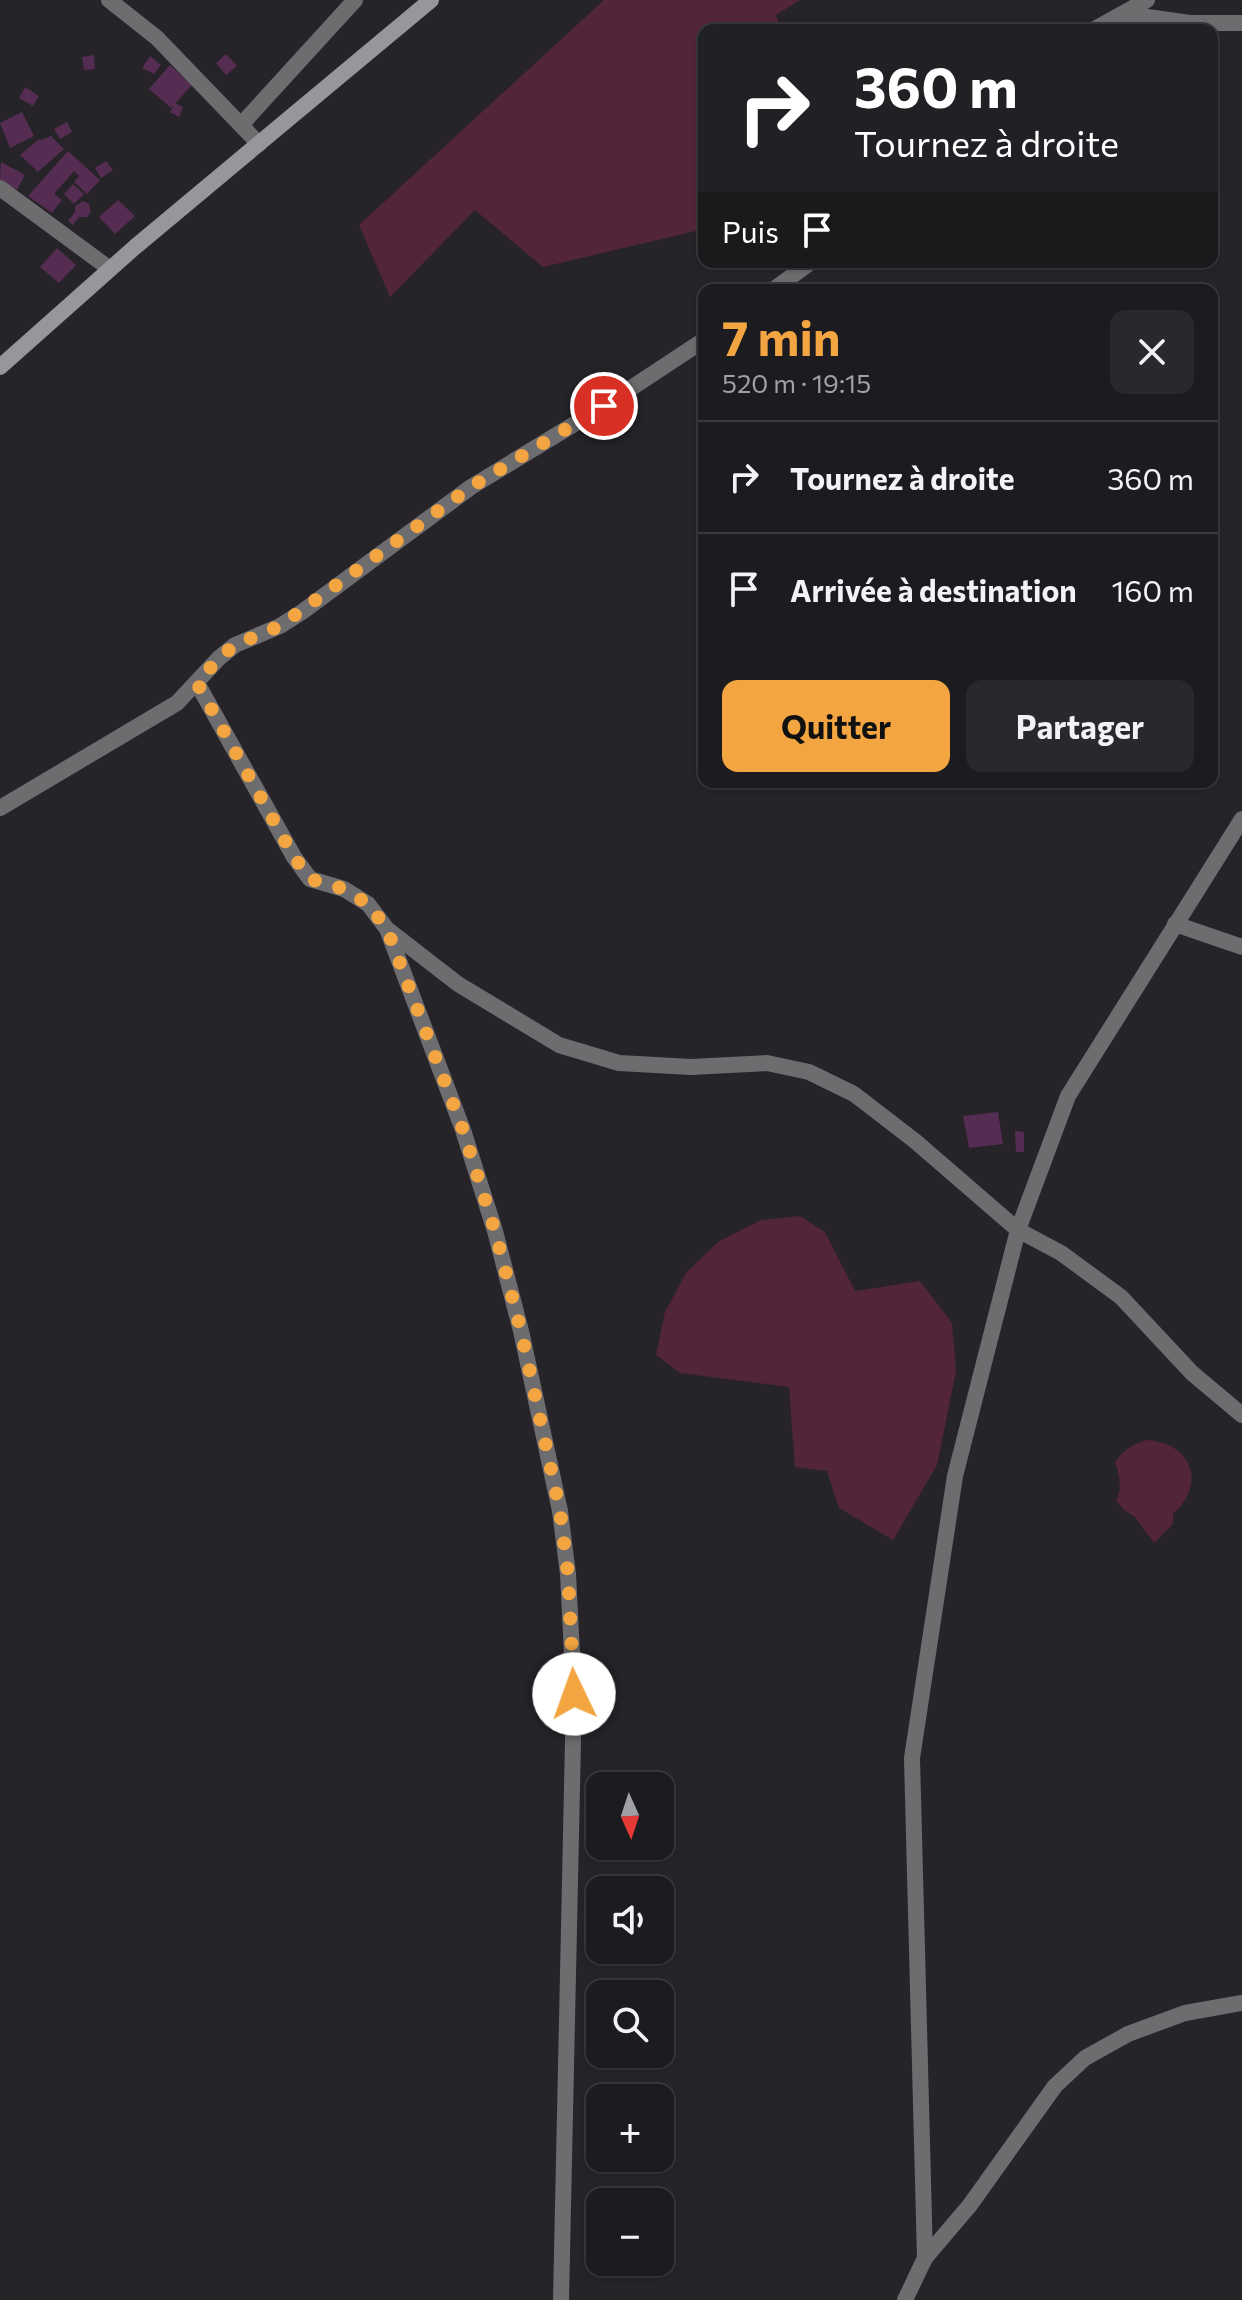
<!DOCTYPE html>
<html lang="fr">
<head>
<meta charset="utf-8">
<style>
  :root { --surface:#1c1b1f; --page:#29282c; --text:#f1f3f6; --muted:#a0a1a4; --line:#3a393d; --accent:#f2a541 }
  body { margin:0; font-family:Commissioner,sans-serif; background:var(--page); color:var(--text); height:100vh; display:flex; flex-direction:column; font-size:30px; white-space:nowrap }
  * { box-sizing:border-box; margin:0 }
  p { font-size:26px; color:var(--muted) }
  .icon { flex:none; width:44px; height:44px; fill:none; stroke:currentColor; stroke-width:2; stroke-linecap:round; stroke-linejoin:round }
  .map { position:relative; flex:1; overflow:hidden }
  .sheet { position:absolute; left:698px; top:284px; width:520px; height:504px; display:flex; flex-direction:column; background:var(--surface); border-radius:16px; box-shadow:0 2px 6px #0004,0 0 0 2px var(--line) }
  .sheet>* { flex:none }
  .banner { position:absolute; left:698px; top:24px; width:520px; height:244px; border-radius:16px; box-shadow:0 2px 6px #0004,0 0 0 2px var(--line); background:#202124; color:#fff; overflow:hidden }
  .needle { width:52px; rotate:177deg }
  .buttons { position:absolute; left:586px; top:1772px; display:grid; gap:16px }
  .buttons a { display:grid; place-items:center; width:88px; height:88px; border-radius:16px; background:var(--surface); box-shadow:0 2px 6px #0004,0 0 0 2px var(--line); font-size:40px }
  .pin { position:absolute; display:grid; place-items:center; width:68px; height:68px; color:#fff; margin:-34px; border:4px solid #fff; border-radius:50%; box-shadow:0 2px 8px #0007 }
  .me { position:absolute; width:88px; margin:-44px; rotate:357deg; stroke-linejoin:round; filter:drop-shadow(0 0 6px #0008) }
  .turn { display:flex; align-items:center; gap:28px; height:168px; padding:0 24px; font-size:36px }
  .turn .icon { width:104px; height:104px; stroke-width:2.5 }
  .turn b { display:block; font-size:56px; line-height:68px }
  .then { display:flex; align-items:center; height:76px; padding:0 24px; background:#0003; gap:16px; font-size:30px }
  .round { display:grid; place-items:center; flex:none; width:84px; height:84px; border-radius:16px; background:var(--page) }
  .headline { display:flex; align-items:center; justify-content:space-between; height:136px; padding:0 24px }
  h1 { font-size:48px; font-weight:700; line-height:60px; color:var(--accent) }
  .primary-button { display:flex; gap:16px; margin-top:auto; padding:16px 24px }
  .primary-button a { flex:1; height:92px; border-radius:16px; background:var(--accent); color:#111; font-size:32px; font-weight:700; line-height:92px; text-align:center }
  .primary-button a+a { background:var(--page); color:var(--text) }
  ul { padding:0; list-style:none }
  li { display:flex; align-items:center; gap:24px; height:112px; padding:0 24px; border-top:2px solid var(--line) }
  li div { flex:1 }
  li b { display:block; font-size:30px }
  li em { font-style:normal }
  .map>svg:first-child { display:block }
</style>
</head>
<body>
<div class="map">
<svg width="1242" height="2300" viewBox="0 0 1242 2300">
  <rect width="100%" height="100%" fill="#262429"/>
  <!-- green -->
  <path fill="#532539" d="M 604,0 L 800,0 L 776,15 L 781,30 L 704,30 L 704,229 L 543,267 L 475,210 L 390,297 L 359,225 Z
    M 800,1216 L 825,1232 L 855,1291 L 920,1281 L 952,1323 L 956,1371 L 937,1465 L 893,1540 L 839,1508 L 827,1471 L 795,1467 L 789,1387 L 680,1373 L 656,1355 L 665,1312 L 686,1273 L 718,1242 L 761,1220 Z
    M 1147,1440 C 1192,1443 1207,1484 1173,1514 L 1173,1524 L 1154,1543 L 1135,1517 L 1124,1510 L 1116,1500 C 1123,1489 1119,1474 1115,1462 C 1124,1450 1132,1444 1147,1440 Z"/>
  <!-- building -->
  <path fill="#552c52" d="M 226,54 L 237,66 L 226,75 L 216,63 Z
    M 94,55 L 95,69 L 84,70 L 82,57 Z
    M 150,56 L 161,65 L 154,74 L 142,68 Z
    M 170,65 L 192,85 L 171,108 L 149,89 Z
    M 25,87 L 39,96 L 33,106 L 19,98 Z
    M 175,103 L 183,107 L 179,117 L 170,112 Z
    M 22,112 L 34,136 L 10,148 L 0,123 Z
    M 67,122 L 72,132 L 60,139 L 54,129 Z
    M 51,136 L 64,149 L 38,172 L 20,155 L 39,139 L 41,140 Z
    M 68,151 L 100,180 L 87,194 L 74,182 L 79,176 L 74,171 L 54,194 L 62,200 L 52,213 L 28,196 Z
    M 106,161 L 113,170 L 101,178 L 95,168 Z
    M 1,162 L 25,175 L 17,190 L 0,180 Z
    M 73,184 L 84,194 L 74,204 L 64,194 Z
    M 118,200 L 135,216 L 115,234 L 99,217 Z
    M 83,201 L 89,204 L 91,212 L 87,217 L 79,217 L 73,225 L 68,221 L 75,212 L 75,206 Z
    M 57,248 L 76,265 L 59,283 L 40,267 Z
    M 998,1112 L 1003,1144 L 969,1148 L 963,1116 Z
    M 1015,1131 L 1024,1132 L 1024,1152 L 1016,1152 Z"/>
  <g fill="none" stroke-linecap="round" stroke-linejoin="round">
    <!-- street -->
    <path stroke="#6d6d70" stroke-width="16" d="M 109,0 L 157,38 L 259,144
      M 1126,14 L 1190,23 L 1242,23
      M 1093,30 L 1147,0
      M 241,125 L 355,0
      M 0,188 L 110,269
      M 773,290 L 811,262
      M 197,683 L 294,857 L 310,879 L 344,889 L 368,904 L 387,929 L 458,984 L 559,1045 L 619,1063 L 691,1067 L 767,1063 L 809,1072 L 854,1094 L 915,1141 L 1018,1230 L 1061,1253 L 1121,1297 L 1192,1373 L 1242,1415
      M 0,808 L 177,703 L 219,658 L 235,645 L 280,626 L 302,612 L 471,487 L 604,406 L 704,340
      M 1175,924 L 1242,947
      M 387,929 L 463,1130 L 495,1231 L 521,1331 L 560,1511 L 568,1574 L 574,1694 L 561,2300
      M 925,2258 L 912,1758 L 955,1476 L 1018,1230 L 1068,1096 L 1242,819
      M 905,2300 L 925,2258 L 970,2205 L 1055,2086 L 1085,2058 L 1128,2034 L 1185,2013 L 1242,2003"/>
    <!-- secondary -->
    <path stroke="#96969b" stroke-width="16" d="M 0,367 L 135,247 L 431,0"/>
  </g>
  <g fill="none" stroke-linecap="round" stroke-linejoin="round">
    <!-- route -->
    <path stroke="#f2a541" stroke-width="14" stroke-dasharray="0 25.2" d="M 574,1694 L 568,1574 L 560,1511 L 521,1331 L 495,1231 L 463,1130 L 387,929 L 368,904 L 344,889 L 310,879 L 294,857 L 197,683 L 219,658 L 235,645 L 280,626 L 471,487 L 604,406"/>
  </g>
</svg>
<div class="buttons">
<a><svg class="needle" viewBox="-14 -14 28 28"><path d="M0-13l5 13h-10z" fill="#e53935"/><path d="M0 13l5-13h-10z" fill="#a0a1a4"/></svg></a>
<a><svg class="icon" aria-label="sound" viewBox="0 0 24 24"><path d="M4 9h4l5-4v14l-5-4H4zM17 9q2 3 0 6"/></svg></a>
<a><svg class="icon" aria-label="search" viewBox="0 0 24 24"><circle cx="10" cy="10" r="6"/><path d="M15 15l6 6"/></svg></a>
<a>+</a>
<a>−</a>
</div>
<div class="pin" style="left:604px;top:406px;background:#d93025"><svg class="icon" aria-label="arrive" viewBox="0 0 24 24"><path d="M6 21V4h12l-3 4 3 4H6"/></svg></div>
<svg class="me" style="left:574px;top:1694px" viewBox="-20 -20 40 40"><circle r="19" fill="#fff"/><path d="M0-13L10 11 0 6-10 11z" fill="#f2a541"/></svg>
<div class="banner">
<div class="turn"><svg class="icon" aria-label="right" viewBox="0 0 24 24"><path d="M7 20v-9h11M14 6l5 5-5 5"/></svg><div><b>360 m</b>Tournez à droite</div></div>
<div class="then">Puis<svg class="icon" aria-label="arrive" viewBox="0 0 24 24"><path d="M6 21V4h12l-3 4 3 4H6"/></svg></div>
</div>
<section class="sheet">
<div class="headline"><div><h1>7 min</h1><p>520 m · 19:15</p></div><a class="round"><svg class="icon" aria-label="close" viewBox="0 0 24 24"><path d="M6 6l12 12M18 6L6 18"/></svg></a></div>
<ul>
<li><svg class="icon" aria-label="right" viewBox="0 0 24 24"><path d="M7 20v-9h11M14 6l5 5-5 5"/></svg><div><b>Tournez à droite</b></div><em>360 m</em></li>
<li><svg class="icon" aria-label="arrive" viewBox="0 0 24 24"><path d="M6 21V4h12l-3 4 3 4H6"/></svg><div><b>Arrivée à destination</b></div><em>160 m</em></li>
</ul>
<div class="primary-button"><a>Quitter</a><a>Partager</a></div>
</section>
</div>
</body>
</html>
